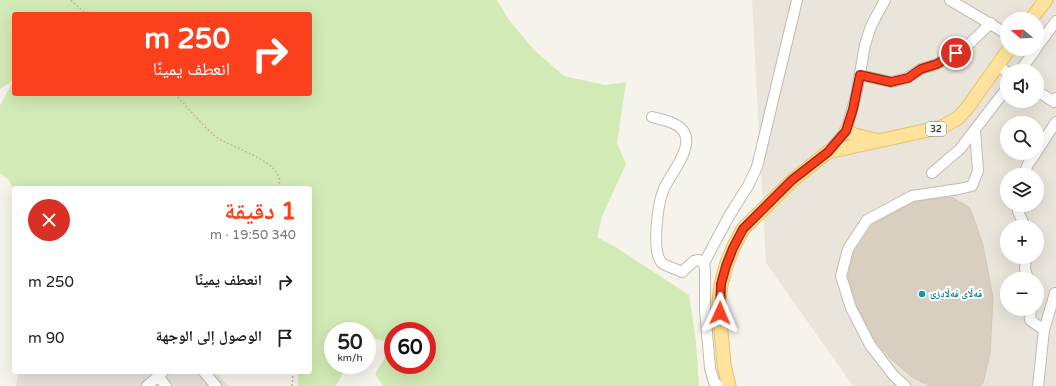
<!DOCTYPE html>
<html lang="ar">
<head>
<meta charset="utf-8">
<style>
  :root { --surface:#fff; --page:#f6f6f6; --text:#202124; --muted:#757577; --accent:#fc3f1d }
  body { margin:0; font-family:"Varela Round","Noto Naskh Arabic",sans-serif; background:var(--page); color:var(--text); direction:rtl; height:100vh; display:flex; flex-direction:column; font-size:15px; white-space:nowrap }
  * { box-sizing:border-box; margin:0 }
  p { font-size:13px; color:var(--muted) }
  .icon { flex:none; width:22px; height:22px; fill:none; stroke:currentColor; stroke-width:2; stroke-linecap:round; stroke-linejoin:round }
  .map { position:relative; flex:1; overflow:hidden; direction:ltr }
  .side { position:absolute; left:12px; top:186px; width:300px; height:188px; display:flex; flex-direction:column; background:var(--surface); border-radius:4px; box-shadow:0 4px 16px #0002; direction:rtl }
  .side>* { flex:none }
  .banner { position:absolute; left:12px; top:12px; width:300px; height:84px; border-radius:4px; box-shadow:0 4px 16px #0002; direction:rtl; background:#fc3f1d; color:#fff; overflow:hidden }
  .needle { width:26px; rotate:288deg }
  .fabs { position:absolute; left:1000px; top:12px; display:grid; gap:8px }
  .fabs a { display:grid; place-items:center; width:44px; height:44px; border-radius:50%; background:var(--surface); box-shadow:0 4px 16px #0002; font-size:20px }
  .speed { position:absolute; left:324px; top:322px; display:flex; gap:8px; font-size:20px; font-weight:700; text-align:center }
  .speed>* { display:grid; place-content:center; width:52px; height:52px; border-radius:50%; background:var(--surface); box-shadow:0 4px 16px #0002; line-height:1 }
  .speed small { font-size:10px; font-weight:400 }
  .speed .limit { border:6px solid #d22; background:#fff; color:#111 }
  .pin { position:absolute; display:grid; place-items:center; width:34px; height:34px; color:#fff; margin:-17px; border:2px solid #fff; border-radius:50%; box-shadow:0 1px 4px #0007 }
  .me { position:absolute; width:44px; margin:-22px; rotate:1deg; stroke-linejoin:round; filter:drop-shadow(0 0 3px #0008) }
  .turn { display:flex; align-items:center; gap:14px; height:84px; padding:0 16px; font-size:18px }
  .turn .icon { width:52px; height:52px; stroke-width:2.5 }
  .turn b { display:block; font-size:28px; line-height:34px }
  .round { display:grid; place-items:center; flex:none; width:42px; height:42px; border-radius:21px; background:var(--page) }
  .headline { display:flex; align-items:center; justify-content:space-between; height:68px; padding:0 16px }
  h1 { font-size:24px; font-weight:700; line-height:30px; color:var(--accent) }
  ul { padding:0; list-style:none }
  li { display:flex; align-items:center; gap:12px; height:56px; padding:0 16px }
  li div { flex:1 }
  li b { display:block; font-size:15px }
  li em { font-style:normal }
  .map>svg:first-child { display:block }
</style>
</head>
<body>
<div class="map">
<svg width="1056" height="386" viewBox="0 0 1056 386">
  <rect width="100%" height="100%" fill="#f6f3ec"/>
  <!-- residential -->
  <path fill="#eae5da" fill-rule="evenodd" d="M 752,0 L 1056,0 L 1056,386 L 853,386 L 766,263 ZM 1007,19 L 1037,19 L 1037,49 L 1007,49 ZM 1007,71 L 1037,71 L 1037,101 L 1007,101 ZM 1007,123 L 1037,123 L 1037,153 L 1007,153 ZM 1007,175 L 1037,175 L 1037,205 L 1007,205 ZM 1007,227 L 1037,227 L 1037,257 L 1007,257 ZM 1007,279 L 1037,279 L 1037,309 L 1007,309 Z"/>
  <!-- industrial -->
  <path fill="#e6e2dd" d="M 21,372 L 216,372 L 228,386 L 16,386 L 18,375 Z"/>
  <!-- green -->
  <path fill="#d2eab5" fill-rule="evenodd" d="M 0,0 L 497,0 L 509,20 L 533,49 L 564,76 L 605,85 L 626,82 L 617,143 L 626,164 L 603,214 L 597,237 L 617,248 L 689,295 L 696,342 L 699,386 L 383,386 L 375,374 L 393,344 L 393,365 L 427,365 L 427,331 L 393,331 L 393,343 L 367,337 L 367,331 L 333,331 L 333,365 L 347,365 L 336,386 L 298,386 L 298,372 L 310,372 L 310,188 L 14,188 L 14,225 L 13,189 L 9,180 L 0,173 L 0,105 L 14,80 L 0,89 ZM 14,14 L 310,14 L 310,94 L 14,94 Z"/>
  <!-- building -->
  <path fill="#d8cfc1" stroke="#d3c7b4" d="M 946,197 L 953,198 L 970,208 L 983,245 L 993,298 L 990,354 L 983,383 L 980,386 L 930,386 L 912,377 L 890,358 L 876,342 L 857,306 L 848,276 L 854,252 L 872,225 L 914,202 Z"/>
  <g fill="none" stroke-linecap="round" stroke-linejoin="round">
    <!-- minor casing -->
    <g stroke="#c2bbae" stroke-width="12">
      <path id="minor" d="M 950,0 L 1007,34
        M 1037,47 L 1056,21
        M 997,65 L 1007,72
        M 1020,71 L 1036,49
        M 860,75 L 891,82 L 907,78 L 921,69 L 937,64 L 965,48 L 991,23
        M 1037,91 L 1054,102 L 1056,98
        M 652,117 C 662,120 678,122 684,132 C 694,149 669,175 663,191 C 658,204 651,252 662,263 C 665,266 677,269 682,272 L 694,261 L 699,260 L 704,263 L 705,270 L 705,310 L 710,368 L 714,382 L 719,386
        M 1037,151 L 1056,122
        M 828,152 L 846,131 L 856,96 L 865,45 L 871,26 L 885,0
        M 932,173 L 960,149 L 1007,88
        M 1024,175 L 1028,164 L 1036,153
        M 1018,205 L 1018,211 L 1025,227
        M 1026,257 L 1025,269 L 1028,279
        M 704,263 L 729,216 L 748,186 L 757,167 L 797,0
        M 1031,309 L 1030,320 L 1044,330 L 1055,293
        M 204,372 L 216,386
        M 158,376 L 166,386
        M 147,386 L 163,372
        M 905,386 L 894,376 L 870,345 L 851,308 L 841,276 L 848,249 L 867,220 L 912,196 L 959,189 L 972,186 L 978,171 L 975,130
        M 1038,386 L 1044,330"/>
    </g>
    <!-- major casing -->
    <g stroke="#e6c16a" stroke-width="15">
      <path id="major" d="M 1031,19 L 1046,0
        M 846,131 L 855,135 L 875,140
        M 729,386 L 724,365 L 721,331 L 719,301 L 721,285 L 726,266 L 733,248 L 743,229 L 793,180 L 828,152 L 942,127 L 958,118 L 968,107 L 1009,49"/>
    </g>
    <!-- path -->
    <path stroke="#c4b79f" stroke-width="1.5" stroke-dasharray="2 2" stroke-linecap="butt" d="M 71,0 L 86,14
      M 175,94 C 188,108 201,124 215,136 C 229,148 290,162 278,188
      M 292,386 L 293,372"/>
    <!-- minor -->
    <use href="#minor" stroke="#fff" stroke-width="10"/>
    <!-- major -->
    <use href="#major" stroke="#ffe39c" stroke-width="13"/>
  </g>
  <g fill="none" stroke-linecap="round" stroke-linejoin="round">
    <!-- route casing -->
    <g stroke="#a42913" stroke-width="10">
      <path id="route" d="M 720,313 L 721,284 L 726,266 L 733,248 L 743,229 L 792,180 L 828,152 L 846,131 L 853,109 L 860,75 L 891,82 L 908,78 L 921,69 L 937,64 L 956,53"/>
    </g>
    <!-- route -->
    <use href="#route" stroke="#fc3f1d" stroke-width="7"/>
  </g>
  <!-- markers -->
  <circle fill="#0f9aa8" stroke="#fff" stroke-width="1.5" cx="922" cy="294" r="4"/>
  <g text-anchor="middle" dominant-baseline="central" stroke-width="4" stroke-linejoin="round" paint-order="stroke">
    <!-- shield labels -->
    <rect fill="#fff" stroke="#817c74" stroke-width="1" x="926" y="122" width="20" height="14" rx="3"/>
    <g font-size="9" font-weight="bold" fill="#4b4439">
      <text x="936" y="129">32</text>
    </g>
    <!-- culture labels -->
    <g font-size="10" font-weight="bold" fill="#0d838f" stroke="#fff" text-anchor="start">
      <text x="930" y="294">قەڵای قەڵادزێ</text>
    </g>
  </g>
</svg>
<div class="fabs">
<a><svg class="needle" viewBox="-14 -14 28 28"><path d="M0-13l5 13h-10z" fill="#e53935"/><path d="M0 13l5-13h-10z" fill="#757577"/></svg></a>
<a><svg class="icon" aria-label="sound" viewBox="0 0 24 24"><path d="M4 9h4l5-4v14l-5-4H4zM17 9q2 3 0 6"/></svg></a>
<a><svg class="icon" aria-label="search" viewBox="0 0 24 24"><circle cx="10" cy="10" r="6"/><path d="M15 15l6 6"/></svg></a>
<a><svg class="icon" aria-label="layers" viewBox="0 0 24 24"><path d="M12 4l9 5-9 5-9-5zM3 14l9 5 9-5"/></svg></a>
<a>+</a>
<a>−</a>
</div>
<div class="speed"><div>50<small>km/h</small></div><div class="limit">60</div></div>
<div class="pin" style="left:956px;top:53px;background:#d93025"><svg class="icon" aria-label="arrive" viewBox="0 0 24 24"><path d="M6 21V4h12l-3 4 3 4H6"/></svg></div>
<svg class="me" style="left:720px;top:313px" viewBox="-20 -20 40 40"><path d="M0-17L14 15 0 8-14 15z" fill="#fc3f1d" stroke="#fff" stroke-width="4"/></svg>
<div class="banner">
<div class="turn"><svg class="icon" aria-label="right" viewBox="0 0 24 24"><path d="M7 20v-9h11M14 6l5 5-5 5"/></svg><div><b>250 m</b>انعطف يمينًا</div></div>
</div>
<section class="side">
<div class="headline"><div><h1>1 دقيقة</h1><p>340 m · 19:50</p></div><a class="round" style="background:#d93025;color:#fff"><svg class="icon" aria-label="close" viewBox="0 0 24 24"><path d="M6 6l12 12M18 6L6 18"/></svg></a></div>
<ul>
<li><svg class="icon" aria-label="right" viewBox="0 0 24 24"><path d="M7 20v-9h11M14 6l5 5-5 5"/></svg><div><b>انعطف يمينًا</b></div><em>250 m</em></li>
<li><svg class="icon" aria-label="arrive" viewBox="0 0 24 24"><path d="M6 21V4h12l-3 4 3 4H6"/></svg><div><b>الوصول إلى الوجهة</b></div><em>90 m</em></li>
</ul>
</section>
</div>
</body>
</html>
